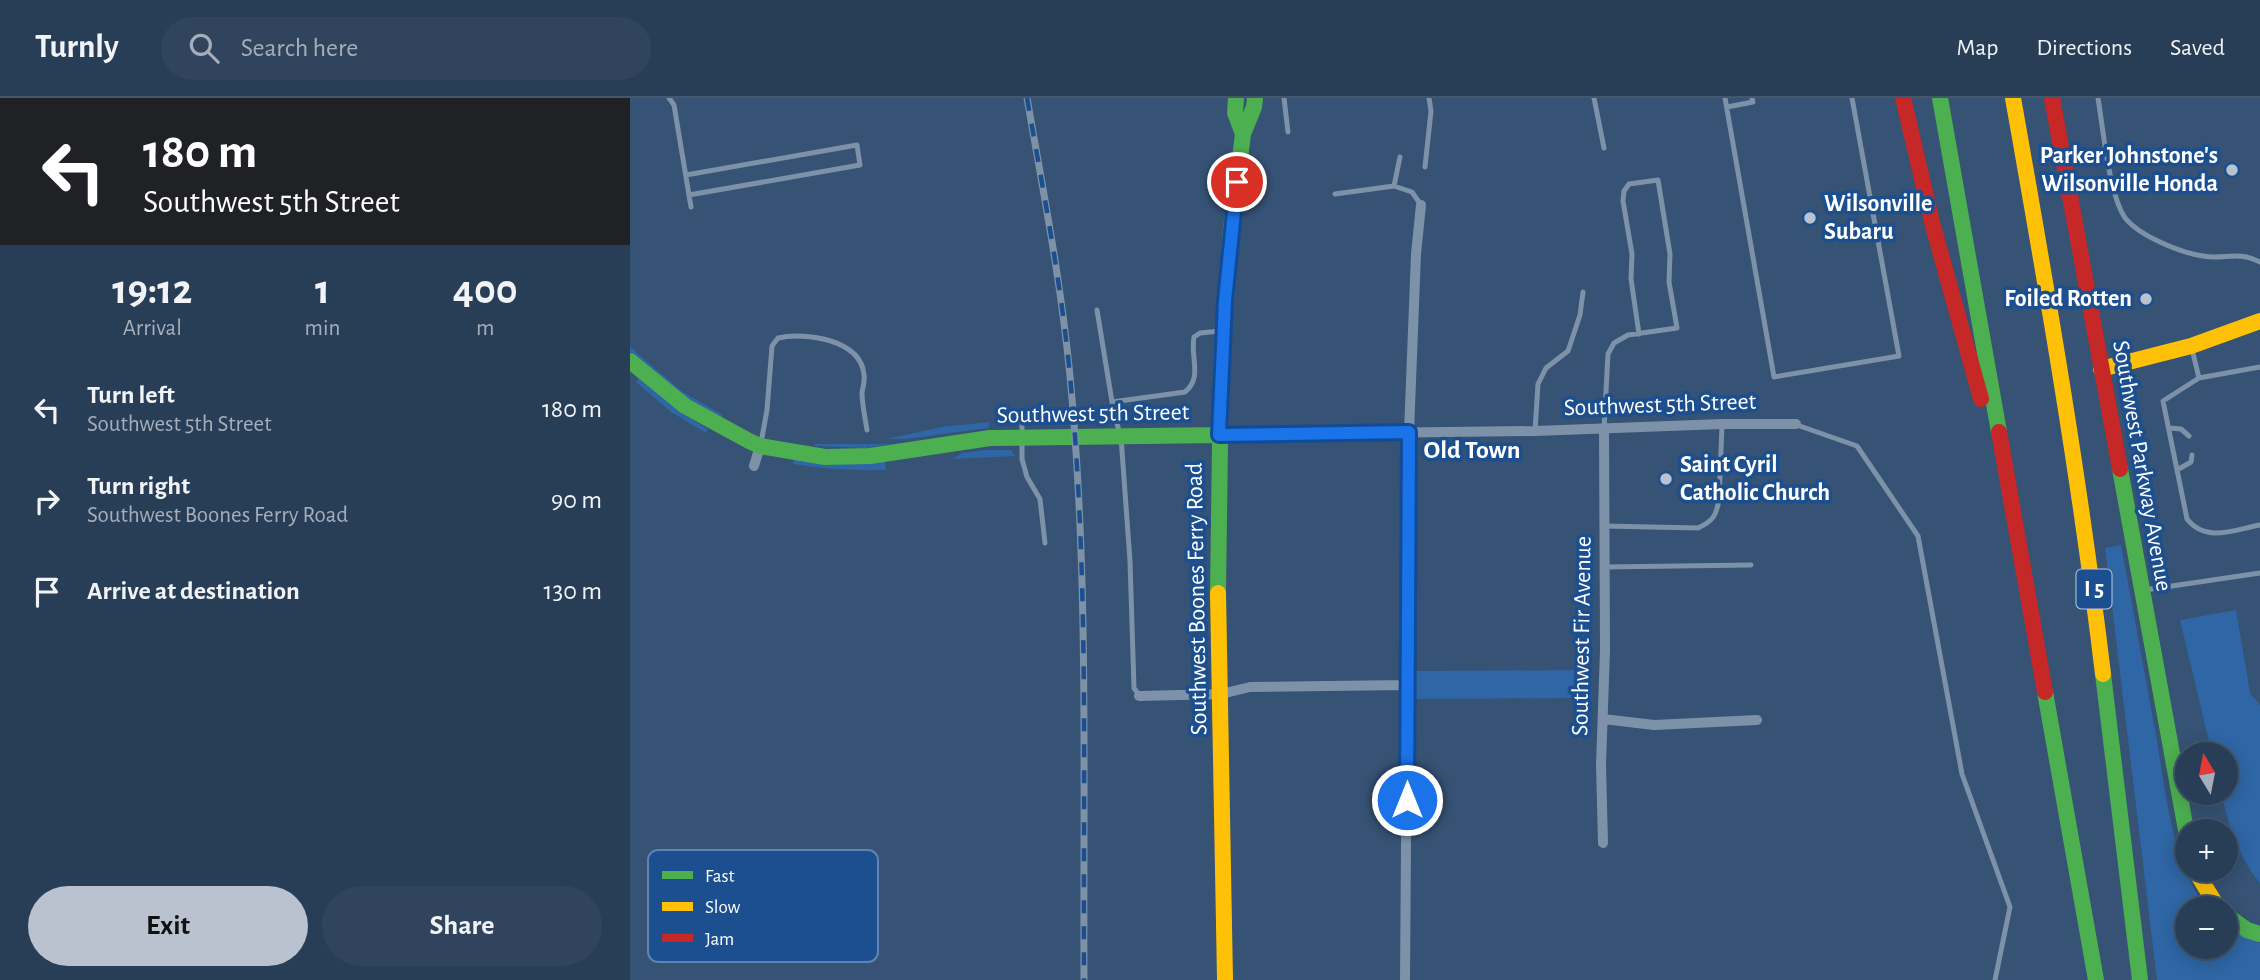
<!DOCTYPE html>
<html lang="en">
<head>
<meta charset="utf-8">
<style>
  :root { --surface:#283e57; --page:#30455d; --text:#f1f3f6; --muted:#a5aeba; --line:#44576d; --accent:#b9c2ce }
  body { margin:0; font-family:"Alegreya Sans",sans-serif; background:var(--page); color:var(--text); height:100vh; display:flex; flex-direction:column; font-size:26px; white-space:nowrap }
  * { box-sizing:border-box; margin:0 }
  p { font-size:23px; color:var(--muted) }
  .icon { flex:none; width:38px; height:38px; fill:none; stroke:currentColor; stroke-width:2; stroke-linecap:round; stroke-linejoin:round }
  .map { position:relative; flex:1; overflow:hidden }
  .side { display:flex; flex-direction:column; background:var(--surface); width:630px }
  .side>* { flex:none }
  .guide { background:#202124; color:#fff; overflow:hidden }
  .needle { width:46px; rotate:350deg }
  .fabs { position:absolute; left:1545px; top:644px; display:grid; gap:14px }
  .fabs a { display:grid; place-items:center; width:63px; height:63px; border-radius:50%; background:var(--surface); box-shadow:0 4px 18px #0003,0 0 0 2px var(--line); font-size:35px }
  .pin { position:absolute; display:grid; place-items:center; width:60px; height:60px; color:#fff; margin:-30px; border:4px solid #fff; border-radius:50%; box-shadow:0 2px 7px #0007 }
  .me { position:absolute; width:77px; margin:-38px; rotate:0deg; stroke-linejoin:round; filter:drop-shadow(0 0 5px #0008) }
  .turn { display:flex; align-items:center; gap:24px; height:147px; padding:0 28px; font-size:32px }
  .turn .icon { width:91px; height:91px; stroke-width:2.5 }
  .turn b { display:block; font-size:49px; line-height:60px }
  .eta { display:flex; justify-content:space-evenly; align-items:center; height:119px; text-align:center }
  .eta b { font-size:42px; font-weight:700; line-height:49px }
  .cta { display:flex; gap:14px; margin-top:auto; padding:14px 28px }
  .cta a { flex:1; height:80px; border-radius:42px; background:var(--accent); color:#111; font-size:28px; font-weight:700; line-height:80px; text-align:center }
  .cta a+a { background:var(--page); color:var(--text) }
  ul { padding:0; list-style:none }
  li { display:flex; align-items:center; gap:21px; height:91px; padding:0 28px }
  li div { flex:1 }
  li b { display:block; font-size:26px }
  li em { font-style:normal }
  header { display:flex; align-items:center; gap:42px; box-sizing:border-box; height:98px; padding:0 35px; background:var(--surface); border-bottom:2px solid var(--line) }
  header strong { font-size:33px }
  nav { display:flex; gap:38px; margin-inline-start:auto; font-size:24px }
  .search { width:490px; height:63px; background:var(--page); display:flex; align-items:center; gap:18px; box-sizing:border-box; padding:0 24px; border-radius:38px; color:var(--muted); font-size:26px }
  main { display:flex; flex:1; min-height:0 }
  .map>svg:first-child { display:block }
</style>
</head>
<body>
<header>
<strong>Turnly</strong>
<div class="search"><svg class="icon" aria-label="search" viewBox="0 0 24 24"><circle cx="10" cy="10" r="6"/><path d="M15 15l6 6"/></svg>Search here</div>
<nav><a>Map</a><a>Directions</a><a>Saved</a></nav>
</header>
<main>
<section class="side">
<div class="guide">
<div class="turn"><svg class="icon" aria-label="left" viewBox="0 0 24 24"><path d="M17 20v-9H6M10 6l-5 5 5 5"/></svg><div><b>180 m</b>Southwest 5th Street</div></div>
</div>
<div class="eta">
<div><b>19:12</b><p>Arrival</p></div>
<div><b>1</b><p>min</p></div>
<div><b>400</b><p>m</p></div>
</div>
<ul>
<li><svg class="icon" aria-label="left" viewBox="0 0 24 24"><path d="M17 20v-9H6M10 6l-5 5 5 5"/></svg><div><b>Turn left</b><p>Southwest 5th Street</p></div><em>180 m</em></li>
<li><svg class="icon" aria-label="right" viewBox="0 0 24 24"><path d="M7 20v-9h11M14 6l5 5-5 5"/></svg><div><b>Turn right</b><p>Southwest Boones Ferry Road</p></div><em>90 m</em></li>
<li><svg class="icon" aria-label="arrive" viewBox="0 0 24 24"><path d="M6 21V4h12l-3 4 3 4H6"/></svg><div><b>Arrive at destination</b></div><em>130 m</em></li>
</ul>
<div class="cta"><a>Exit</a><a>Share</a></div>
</section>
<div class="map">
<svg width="1630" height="882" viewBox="0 0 1630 882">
  <rect width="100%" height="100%" fill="#365274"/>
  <!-- green -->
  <path fill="#2f66a5" d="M 0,249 L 53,294 L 93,317 L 91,321 C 57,303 29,279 0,254 Z
    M 9,280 L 53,316 L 78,331 L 76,335 L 41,314 L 6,284 Z
    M 359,324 L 359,330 L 275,341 L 257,341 L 311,329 Z
    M 185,346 L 260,346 L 235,350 L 185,348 Z
    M 355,352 L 381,352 L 385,358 L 323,361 L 332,355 Z
    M 164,361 L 255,363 L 256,372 C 224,373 194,371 163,366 Z
    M 1491,447 C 1503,510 1514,573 1526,637 C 1536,695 1541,760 1576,810 L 1558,810 L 1558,849 L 1596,849 L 1596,829 L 1630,845 L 1630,882 L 1527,882 L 1475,450 Z
    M 1606,512 L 1620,595 L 1630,607 L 1630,785 C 1608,758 1599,728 1591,695 L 1596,695 L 1596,656 L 1582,656 L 1550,522 Z
    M 961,572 L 962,600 L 785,601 L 784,573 Z"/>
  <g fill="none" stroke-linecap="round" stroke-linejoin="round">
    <!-- lane -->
    <path stroke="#7d92a8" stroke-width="5" d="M 39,0 L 44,7 L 61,109
      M 654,0 L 658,34
      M 964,0 L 974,50
      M 1095,0 L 1144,279 L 1269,258 L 1222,0
      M 1468,0 C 1473,29 1479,99 1496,121 C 1510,138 1551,155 1573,158 C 1595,162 1607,152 1630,164
      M 1097,9 L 1123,4 L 1122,0
      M 795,69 L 801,13 L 799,0
      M 56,77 L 227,47 L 230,67 L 59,97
      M 764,88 L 782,94 L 791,107
      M 705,96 L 764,88 L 770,59
      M 467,212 L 484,316 L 491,339 L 500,463 L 504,590 L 509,597
      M 1562,251 L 1569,280
      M 1630,269 L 1569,280 L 1533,303 L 1557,421 C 1576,445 1603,432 1630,427
      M 482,304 L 555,294 C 573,279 560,260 564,239 L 570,235 L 590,233
      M 392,321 L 392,361 L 397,379 L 410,401 L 415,445
      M 1167,327 L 1227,348 L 1288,438 L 1332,676 L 1380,809 L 1365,882
      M 1539,330 L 1551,331 L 1559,338
      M 974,331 L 978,256 L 984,245 L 998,237 L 1047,230 L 1039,184 L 1040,156 L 1028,82 L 999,86 L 994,93 L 993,103 L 1002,156 L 1001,181 L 1009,236
      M 905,333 L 908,286 L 916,270 L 938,253 L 950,217 L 953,194
      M 131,345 L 137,312 L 142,248 L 148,240 C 175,234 231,241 234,277 C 235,283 233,289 232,294 C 232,307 235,319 237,332
      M 1547,372 L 1561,364 L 1562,357
      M 974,428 L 1068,430 C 1083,423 1086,418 1089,402 L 1092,327
      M 974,469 L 1121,467
      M 1515,492 L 1630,475"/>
    <!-- street -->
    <path stroke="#7d92a8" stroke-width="10" d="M 589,337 L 905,333 L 1092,326 L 1166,326
      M 124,368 L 130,348
      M 509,598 L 591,596 L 620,589 L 776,587
      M 973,621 L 1024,627 L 1127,622
      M 973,745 L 971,667 L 975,552 L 974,331
      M 775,882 L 779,334 L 786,156 L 791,107"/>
    <!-- fast -->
    <path stroke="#4caf50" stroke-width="16" d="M 606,0 L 605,15 L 613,36
      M 1310,0 L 1369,334
      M 0,263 L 55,308 L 119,343 L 130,348 L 195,359 L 240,358 L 360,340 L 589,337
      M 1490,371 L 1558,743
      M 588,495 L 591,270 L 601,131 L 613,36 L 624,9 L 625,0
      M 1473,576 L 1510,882
      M 1415,594 L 1466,882
      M 1596,817 L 1617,832 L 1630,836"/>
    <!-- slow -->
    <path stroke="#ffc107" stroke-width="16" d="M 1383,0 C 1417,192 1450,383 1473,576
      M 1471,271 L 1561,248 L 1630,223
      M 588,495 L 595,882
      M 1565,772 L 1588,810"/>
    <!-- jam -->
    <path stroke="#c62828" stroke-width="16" d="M 1273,0 L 1303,128 L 1351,301
      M 1422,0 L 1490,371
      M 1369,334 L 1415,594"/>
    <!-- rail casing -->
    <g stroke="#7e92a7" stroke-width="7">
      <path id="rail" d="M 397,0 C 413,92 431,184 440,278 C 459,478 453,681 454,882"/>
    </g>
    <!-- rail -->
    <use href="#rail" stroke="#1b4f8f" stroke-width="4.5" stroke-dasharray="13" stroke-linecap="butt"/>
  </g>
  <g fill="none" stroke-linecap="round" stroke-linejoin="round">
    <!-- route casing -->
    <g stroke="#114b97" stroke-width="18">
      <path id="route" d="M 607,84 L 595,203 L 589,337 L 779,334 L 777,702"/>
    </g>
    <!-- route -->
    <use href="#route" stroke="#1a73e8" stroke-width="12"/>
  </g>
  <!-- markers -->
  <g fill="#b9c2ce" stroke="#1b4f8f" stroke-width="2.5">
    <circle cx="1602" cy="72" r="7"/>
    <circle cx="1180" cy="120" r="7"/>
    <circle cx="1516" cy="201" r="7"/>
    <circle cx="1036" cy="381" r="7"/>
  </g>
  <g text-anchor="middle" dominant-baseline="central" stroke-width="7" stroke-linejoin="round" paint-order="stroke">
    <!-- shield labels -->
    <rect fill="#1b4f8f" stroke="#bbcadd" stroke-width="2" x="1446.5" y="471.5" width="35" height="39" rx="5"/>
    <g font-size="23" font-weight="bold" fill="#fff">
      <text x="1464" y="491">I 5</text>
    </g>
    <!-- poi labels -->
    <g font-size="24" font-weight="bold" fill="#fff" stroke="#1b4f8f" text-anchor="end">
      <text x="1588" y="58">Parker Johnstone's<tspan x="1588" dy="28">Wilsonville Honda</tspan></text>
      <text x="1194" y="106" text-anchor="start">Wilsonville<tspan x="1194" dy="28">Subaru</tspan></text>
      <text x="1502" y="201">Foiled Rotten</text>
      <text x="1050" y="367" text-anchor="start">Saint Cyril<tspan x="1050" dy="28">Catholic Church</tspan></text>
    </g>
    <!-- street labels -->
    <g font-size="24" fill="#fff" stroke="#1b4f8f">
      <text transform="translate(1030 307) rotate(-2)">Southwest 5th Street</text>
      <text transform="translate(463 316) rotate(-1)">Southwest 5th Street</text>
      <text transform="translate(1512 368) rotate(80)">Southwest Parkway Avenue</text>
      <text transform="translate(567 501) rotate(-91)">Southwest Boones Ferry Road</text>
      <text transform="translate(952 538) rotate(-89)">Southwest Fir Avenue</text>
    </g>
    <!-- neighbourhood labels -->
    <g font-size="26" font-weight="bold" fill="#fff" stroke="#1b4f8f">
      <text x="842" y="352">Old Town</text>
    </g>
  </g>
  <!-- legend -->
  <rect x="18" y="752" width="230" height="112" rx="10" fill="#1b4f8f" stroke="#5f84b1" stroke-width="2"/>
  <rect x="32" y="773" width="31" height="8" fill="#4caf50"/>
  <rect x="32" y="804" width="31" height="9" fill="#ffc107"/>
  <rect x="32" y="836" width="31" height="8" fill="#c62828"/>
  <g font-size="19" fill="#fff">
    <text x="75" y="784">Fast</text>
    <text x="75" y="815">Slow</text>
    <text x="75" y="847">Jam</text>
  </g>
</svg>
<div class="fabs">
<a><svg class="needle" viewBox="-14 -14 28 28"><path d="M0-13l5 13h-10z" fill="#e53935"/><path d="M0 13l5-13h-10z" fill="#a5aeba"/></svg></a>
<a>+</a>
<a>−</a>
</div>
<div class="pin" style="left:607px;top:84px;background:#d93025"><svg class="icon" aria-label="arrive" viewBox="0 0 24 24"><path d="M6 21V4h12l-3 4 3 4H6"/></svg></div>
<svg class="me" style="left:777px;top:702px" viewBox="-20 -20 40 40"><circle r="17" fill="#1a73e8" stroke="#fff" stroke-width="3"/><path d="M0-11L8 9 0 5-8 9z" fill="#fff"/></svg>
</div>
</main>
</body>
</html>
